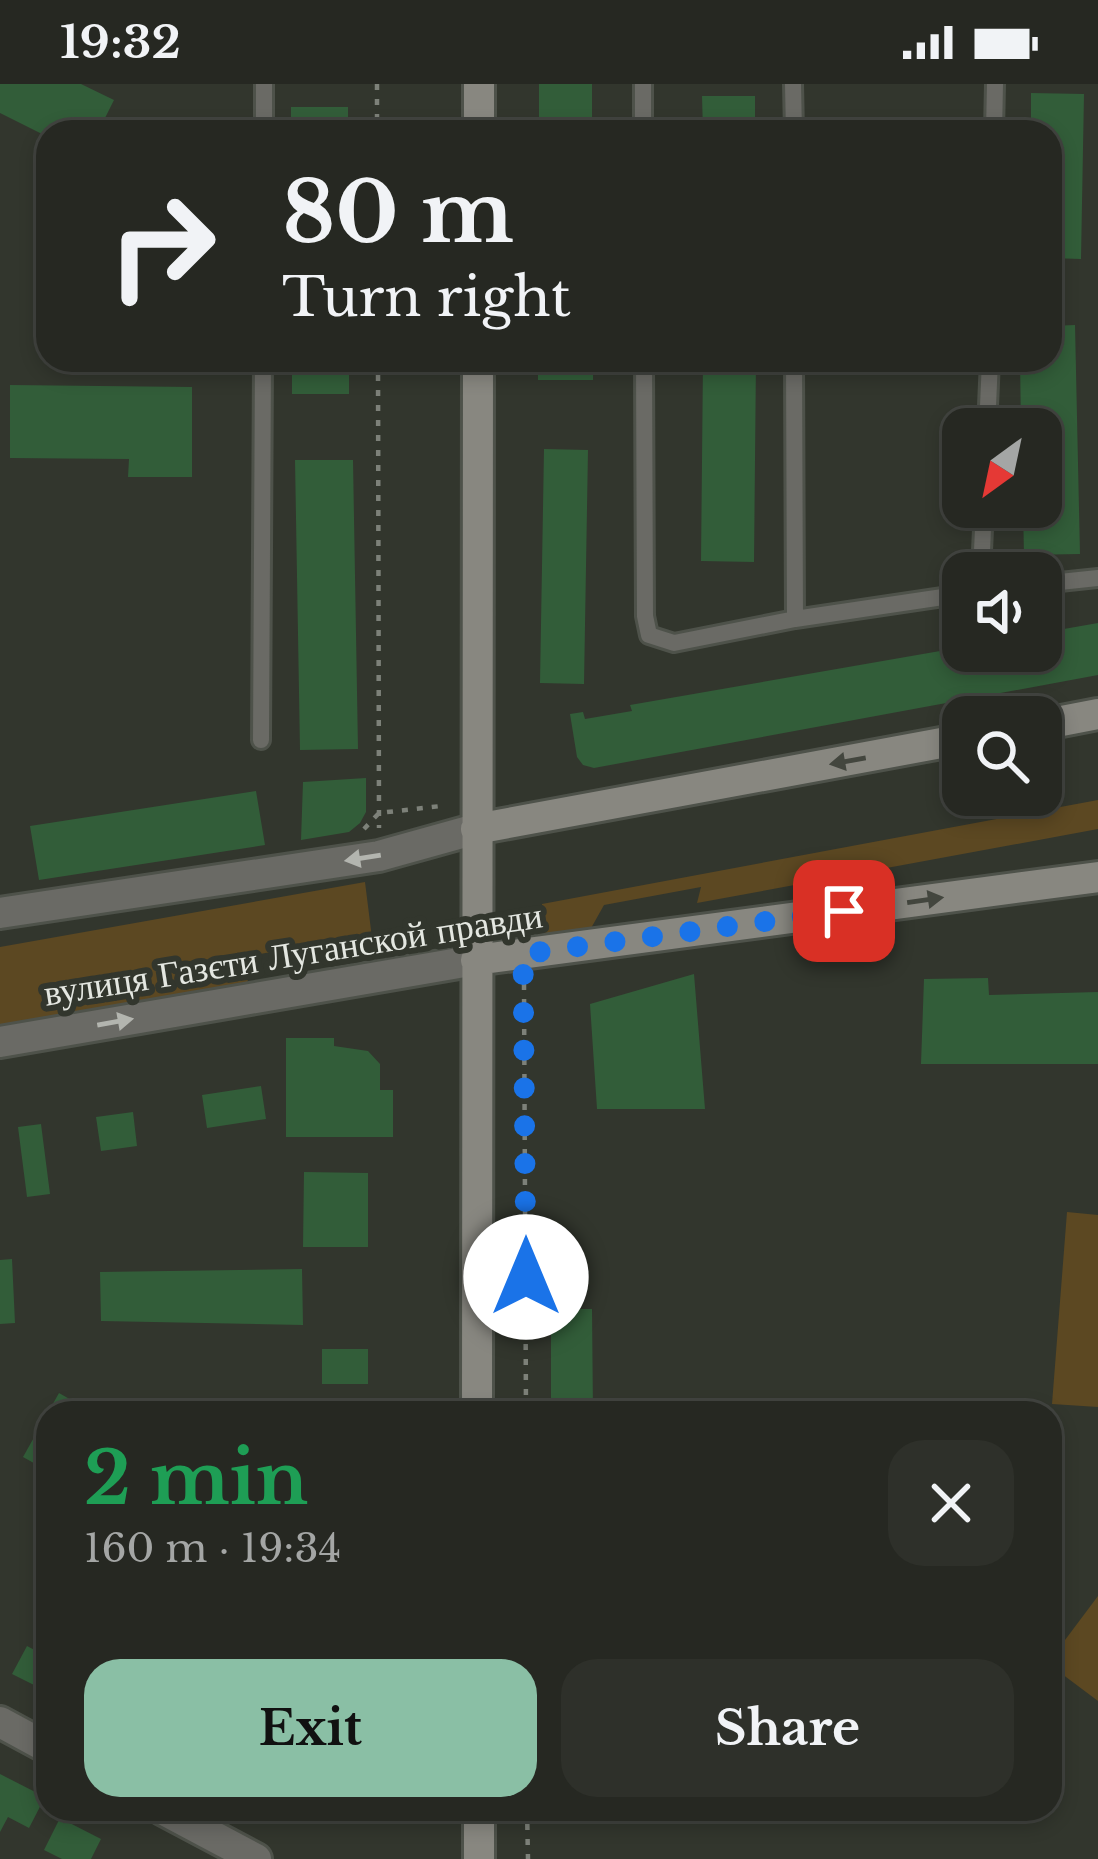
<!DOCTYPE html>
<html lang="en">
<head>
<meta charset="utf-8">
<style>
  :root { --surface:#262822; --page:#2e302a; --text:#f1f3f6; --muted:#a4a6a5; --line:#424440; --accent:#8abfa5 }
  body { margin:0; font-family:"Libre Baskerville",serif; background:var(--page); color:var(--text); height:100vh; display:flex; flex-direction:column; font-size:45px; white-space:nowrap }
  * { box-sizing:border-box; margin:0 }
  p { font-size:39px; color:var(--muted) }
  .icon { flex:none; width:66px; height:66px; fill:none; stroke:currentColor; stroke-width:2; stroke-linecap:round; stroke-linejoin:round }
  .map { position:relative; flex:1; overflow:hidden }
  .side { position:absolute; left:36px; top:1317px; width:1026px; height:420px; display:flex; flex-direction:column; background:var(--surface); border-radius:36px; box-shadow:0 6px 18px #0003,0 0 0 3px var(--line) }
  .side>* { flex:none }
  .guide { position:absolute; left:36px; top:36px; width:1026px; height:252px; border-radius:36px; box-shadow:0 6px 18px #0003,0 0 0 3px var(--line); background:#262822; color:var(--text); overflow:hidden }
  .needle { width:78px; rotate:213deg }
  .controls { position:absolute; left:942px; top:324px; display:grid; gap:24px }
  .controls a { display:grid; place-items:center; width:120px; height:120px; border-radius:24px; background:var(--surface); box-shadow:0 6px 18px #0003,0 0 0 3px var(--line); font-size:60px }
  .pin { position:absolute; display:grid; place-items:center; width:102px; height:102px; color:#fff; margin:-51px; border-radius:24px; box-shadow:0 6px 18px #0006 }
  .me { position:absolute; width:132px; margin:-66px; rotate:0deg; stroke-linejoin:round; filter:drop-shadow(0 0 9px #0008) }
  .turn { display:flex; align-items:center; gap:42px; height:252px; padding:0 48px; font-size:54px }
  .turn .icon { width:156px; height:156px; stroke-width:2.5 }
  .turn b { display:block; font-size:84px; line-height:102px }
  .round { display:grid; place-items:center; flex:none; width:126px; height:126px; border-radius:36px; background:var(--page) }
  .head { display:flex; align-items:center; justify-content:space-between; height:204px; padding:0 48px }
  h1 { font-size:72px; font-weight:700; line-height:90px; color:#1e9e55 }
  .action { display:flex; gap:24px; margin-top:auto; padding:24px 48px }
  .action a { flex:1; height:138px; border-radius:36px; background:var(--accent); color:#111; font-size:48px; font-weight:700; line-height:138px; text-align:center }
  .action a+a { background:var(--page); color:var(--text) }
  .status { display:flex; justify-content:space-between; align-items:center; height:84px; padding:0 60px; background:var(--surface); direction:ltr }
  .status svg { height:33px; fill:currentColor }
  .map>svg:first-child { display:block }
</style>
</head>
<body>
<div class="status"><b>19:32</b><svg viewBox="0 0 49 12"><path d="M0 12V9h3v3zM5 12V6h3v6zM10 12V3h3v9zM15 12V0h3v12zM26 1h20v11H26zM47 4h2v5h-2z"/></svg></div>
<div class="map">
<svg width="1098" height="1775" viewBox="0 0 1098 1775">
  <rect width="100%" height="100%" fill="#32362d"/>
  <!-- green -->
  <path fill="#5c4822" d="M 1098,716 L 1098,745 L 697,819 L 701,803 L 604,821 L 590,846 L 539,852 L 542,820 Z
    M 365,798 L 374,870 L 357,872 L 350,854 L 260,870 L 247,898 L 0,942 L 0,863 Z
    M 1067,1128 L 1098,1131 L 1098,1323 L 1052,1320 Z
    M 1098,1512 L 1098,1617 L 1050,1581 L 1050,1576 Z"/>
  <!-- building -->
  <path fill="#325d39" d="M 0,0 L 81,0 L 114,16 L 98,48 L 48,48 L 48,53 L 0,29 Z
    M 539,0 L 592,0 L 592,48 L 539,48 Z
    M 1031,9 L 1084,10 L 1081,175 L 1050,174 L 1050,48 L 1031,48 Z
    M 702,12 L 755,12 L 755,48 L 703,48 Z
    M 291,23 L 348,23 L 348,48 L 291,48 Z
    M 1075,241 L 1080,470 L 1024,471 L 1023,423 L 1041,423 L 1041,345 L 1021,345 L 1020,276 L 1050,276 L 1050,242 Z
    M 292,276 L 349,276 L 349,310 L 292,310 Z
    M 538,276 L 593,276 L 593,296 L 538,296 Z
    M 703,276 L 756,276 L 754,478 L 701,477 Z
    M 10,301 L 192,303 L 192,393 L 128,393 L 129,375 L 10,374 Z
    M 544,365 L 588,366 L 584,600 L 540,599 Z
    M 295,376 L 353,376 L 358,665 L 300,666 Z
    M 1098,539 L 1098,591 L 594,684 L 583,681 L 577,673 L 570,630 L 583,628 L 585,635 L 632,627 L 630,621 L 963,563 L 963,567 L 1041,567 L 1041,549 Z
    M 366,694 L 366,728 L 360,739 L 349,748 L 301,756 L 303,698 Z
    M 256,707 L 265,761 L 39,796 L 30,742 Z
    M 694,890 L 705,1025 L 597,1025 L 590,920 Z
    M 988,894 L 989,911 L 1098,908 L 1098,980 L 921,980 L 924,895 Z
    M 286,954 L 334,954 L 334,962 L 368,967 L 380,980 L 380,1006 L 393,1006 L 393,1053 L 286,1053 Z
    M 261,1002 L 266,1035 L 207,1044 L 202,1011 Z
    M 133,1028 L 137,1062 L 101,1067 L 96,1033 Z
    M 41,1040 L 50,1110 L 27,1113 L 18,1043 Z
    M 304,1088 L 368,1089 L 368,1163 L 303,1163 Z
    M 12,1175 L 15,1239 L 0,1240 L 0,1176 Z
    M 302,1185 L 303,1241 L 101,1237 L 100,1188 Z
    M 551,1225 L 592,1225 L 593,1329 L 551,1329 Z
    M 322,1265 L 368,1265 L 368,1300 L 322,1300 Z
    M 59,1309 L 94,1329 L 48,1329 L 48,1387 L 23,1373 Z
    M 27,1562 L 48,1573 L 34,1601 L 12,1590 Z
    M 0,1690 L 45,1713 L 29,1744 L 8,1733 L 0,1748 Z
    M 316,1725 L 356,1725 L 357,1738 L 317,1740 Z
    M 60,1734 L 101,1755 L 91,1775 L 62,1775 L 44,1766 Z"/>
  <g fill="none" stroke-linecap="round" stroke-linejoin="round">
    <!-- lane casing -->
    <g stroke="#4e524a" stroke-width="22">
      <path id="lane" d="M 643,0 L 643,48
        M 793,0 L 794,48
        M 264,48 L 264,0
        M 994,48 L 995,0
        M 644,276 L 645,532 L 649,551 L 674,559 L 795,535 L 963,510
        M 794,276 L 795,535
        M 987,345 L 990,276
        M 981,489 L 984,423
        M 1041,500 L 1098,494
        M 261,656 L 263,276"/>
    </g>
    <!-- street casing -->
    <g stroke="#4e524a" stroke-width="36">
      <path id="street" d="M 0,829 L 379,772 L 476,745
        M 0,958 L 476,876
        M 0,1638 L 48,1664
        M 162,1725 L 256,1775"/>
    </g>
    <!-- secondary casing -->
    <g stroke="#4e524a" stroke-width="36">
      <path id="secondary" d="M 479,48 L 479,0
        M 1041,641 L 1098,630
        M 476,745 L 963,655
        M 476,876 L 1098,793
        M 477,1329 L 478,276
        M 479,1725 L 479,1775"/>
    </g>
    <!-- path -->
    <path stroke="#7d8179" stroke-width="4.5" stroke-dasharray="6 9" stroke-linecap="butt" d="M 377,0 L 377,48
      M 378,276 L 379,744
      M 364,745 L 379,729 L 441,722
      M 524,900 L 526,1329
      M 527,1725 L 528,1775"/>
    <!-- lane -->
    <use href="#lane" stroke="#6a6a65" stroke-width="16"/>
    <!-- street -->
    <use href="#street" stroke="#6a6a65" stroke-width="30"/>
    <!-- secondary -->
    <use href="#secondary" stroke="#888780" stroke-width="30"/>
  </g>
  <!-- one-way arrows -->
  <defs><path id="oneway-solid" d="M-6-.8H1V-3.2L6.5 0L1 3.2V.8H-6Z" transform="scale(3)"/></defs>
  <g fill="#43463e">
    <use href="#oneway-solid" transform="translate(848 677) rotate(170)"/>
    <use href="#oneway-solid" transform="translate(925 816) rotate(-8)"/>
  </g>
  <g fill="#b3b5af">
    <use href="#oneway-solid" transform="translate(363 774) rotate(171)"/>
    <use href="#oneway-solid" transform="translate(115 938) rotate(-10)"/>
  </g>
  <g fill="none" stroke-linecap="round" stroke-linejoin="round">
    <!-- route -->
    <path stroke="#1a73e8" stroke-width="21" stroke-dasharray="0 37.8" d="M 526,1193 L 523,870 L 844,827"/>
  </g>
  <g text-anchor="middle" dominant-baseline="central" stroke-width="12" stroke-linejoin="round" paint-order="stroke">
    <!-- street labels -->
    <g font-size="36" fill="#e4e7e1" stroke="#32362d">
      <text transform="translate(293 870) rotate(-9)">вулиця Газєти Луганской правди</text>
    </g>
  </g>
</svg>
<div class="controls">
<a><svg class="needle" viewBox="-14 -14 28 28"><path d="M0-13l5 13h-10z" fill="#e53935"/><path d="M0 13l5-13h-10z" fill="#a4a6a5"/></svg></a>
<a><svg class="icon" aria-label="sound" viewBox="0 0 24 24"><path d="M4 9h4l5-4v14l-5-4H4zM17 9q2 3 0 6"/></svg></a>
<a><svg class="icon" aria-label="search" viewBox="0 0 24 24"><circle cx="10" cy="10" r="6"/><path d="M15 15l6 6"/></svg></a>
</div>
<div class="pin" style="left:844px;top:827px;background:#d93025"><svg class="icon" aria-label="arrive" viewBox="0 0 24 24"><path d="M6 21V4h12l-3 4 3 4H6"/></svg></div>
<svg class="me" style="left:526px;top:1193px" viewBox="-20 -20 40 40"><circle r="19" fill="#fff"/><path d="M0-13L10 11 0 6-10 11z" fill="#1a73e8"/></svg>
<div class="guide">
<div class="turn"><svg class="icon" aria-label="right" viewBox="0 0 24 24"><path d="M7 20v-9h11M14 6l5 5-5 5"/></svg><div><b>80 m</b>Turn right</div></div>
</div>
<section class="side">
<div class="head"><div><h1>2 min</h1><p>160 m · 19:34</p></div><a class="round"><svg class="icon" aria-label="close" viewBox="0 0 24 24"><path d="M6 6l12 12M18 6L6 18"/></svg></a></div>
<div class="action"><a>Exit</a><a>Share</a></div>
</section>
</div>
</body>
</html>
